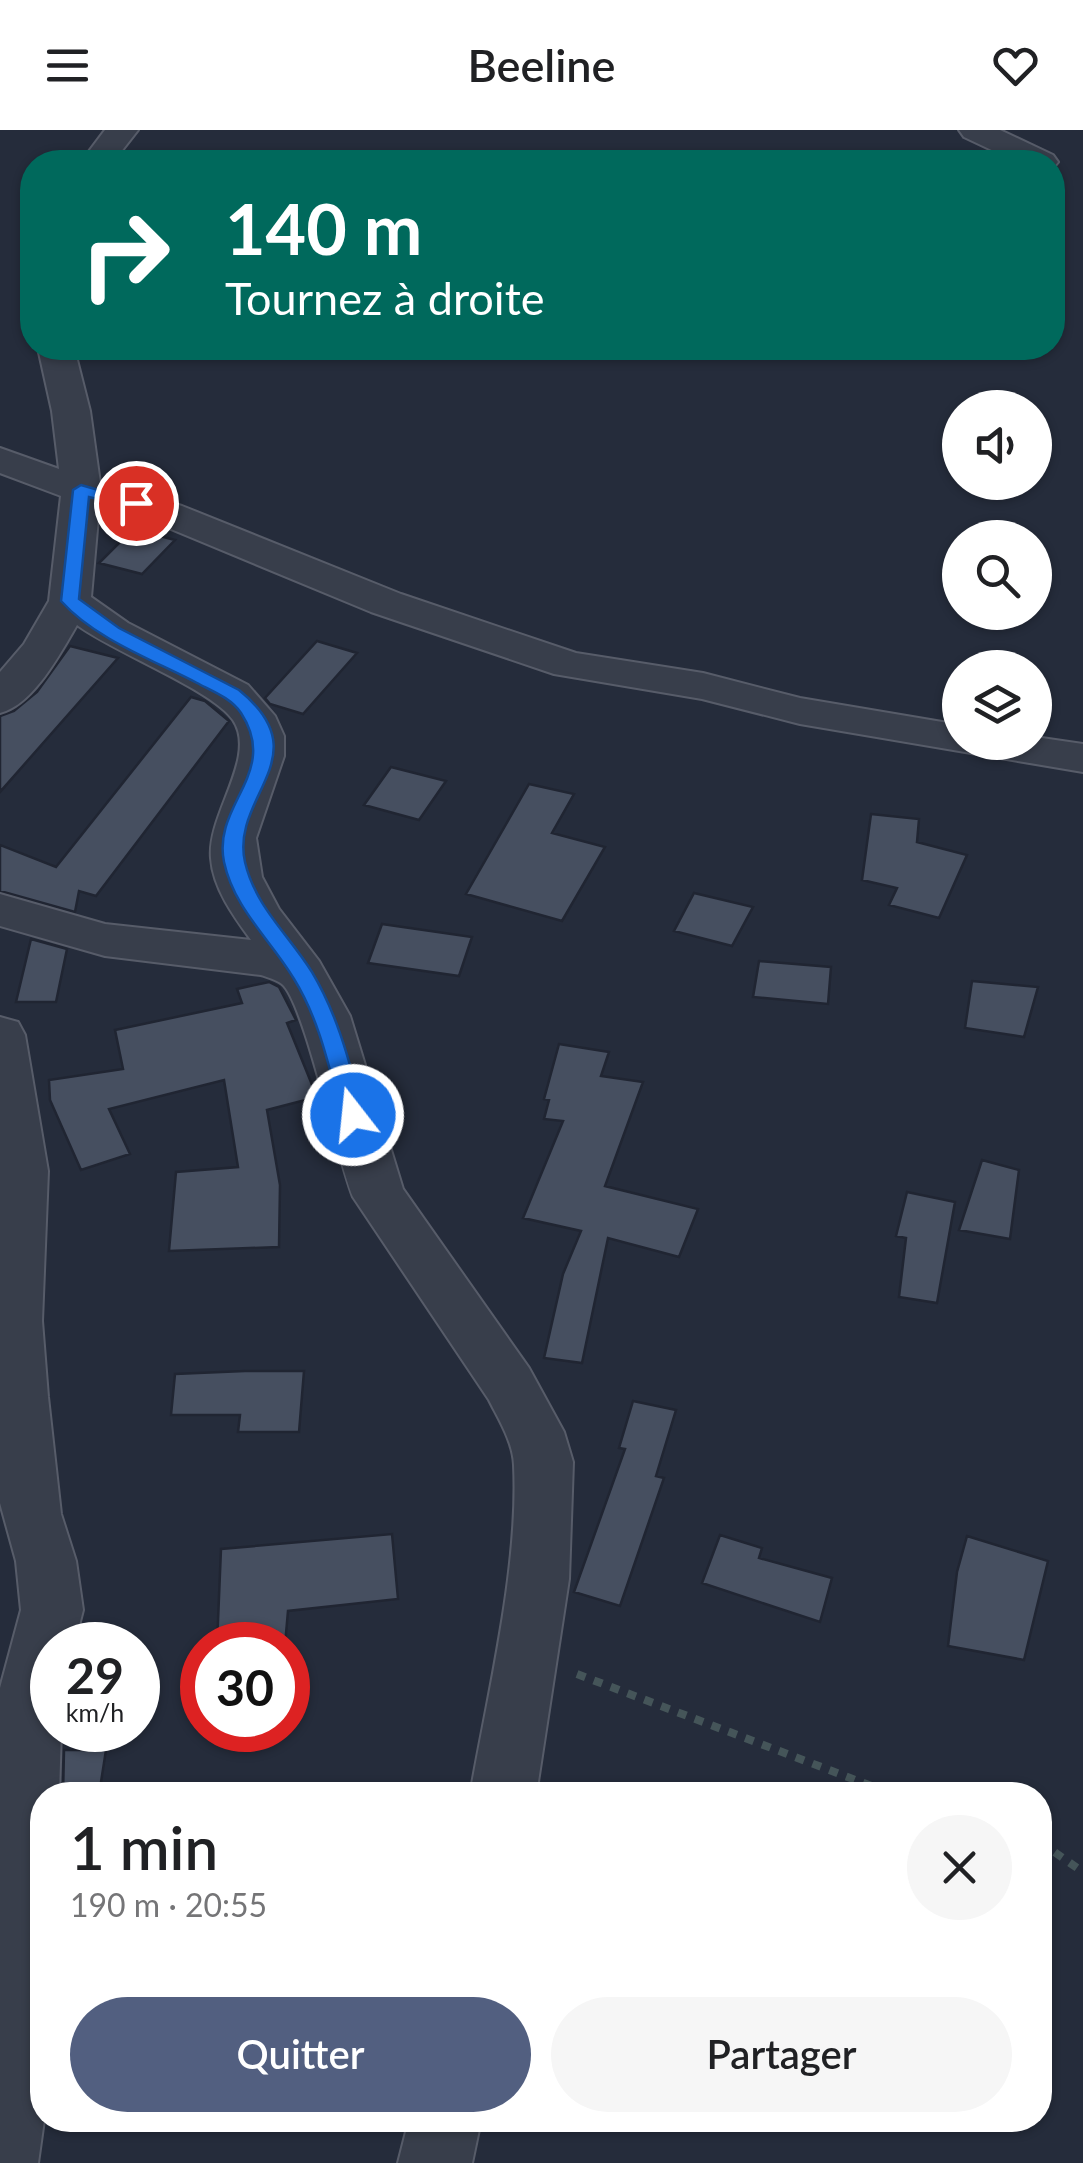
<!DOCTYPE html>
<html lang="fr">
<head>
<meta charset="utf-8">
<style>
  :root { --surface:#fff; --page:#f6f6f6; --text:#202124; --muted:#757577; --accent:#525f80 }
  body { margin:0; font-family:Lato,sans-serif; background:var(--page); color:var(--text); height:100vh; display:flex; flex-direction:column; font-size:38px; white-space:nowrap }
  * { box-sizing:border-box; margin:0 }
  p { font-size:32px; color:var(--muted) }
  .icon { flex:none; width:55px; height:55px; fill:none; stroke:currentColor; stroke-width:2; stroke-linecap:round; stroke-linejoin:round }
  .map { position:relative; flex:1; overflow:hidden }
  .side { position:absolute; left:30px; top:1652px; width:1022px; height:350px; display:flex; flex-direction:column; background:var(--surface); border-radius:40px; box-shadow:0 2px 8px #0004 }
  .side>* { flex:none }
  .guide { position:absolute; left:20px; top:20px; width:1045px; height:210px; border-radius:40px; box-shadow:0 2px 8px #0004; background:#00695c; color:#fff; overflow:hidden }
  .controls { position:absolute; left:942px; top:260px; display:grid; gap:20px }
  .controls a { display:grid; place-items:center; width:110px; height:110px; border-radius:50%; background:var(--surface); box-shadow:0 2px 8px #0004; font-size:50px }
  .speed { position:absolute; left:30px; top:1492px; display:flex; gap:20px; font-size:50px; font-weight:700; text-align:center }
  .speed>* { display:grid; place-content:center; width:130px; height:130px; border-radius:50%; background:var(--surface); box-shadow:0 2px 8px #0004; line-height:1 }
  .speed small { font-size:25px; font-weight:400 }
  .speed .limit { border:15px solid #d22; background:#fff; color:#111 }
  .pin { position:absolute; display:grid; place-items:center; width:85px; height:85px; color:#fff; margin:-42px; border:5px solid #fff; border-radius:50%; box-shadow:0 2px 10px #0007 }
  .me { position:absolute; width:110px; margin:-55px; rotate:344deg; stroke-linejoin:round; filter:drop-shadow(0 0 8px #0008) }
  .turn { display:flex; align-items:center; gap:35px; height:210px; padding:0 40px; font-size:45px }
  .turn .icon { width:130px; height:130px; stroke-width:2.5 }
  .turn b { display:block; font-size:70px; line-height:85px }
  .round { display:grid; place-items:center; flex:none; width:105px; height:105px; border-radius:52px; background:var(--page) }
  .head { display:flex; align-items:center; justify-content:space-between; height:170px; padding:0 40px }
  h1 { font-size:60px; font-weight:600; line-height:75px }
  .cta { display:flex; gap:20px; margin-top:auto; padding:20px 40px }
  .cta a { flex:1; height:115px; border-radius:60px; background:var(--accent); color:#fff; font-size:40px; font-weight:600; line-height:115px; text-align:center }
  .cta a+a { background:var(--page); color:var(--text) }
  header { display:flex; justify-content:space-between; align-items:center; height:130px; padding:0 40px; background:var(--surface); font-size:45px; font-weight:600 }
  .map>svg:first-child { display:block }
</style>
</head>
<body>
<header><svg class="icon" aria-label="menu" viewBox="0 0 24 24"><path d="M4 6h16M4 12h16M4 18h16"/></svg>Beeline<svg class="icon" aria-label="heart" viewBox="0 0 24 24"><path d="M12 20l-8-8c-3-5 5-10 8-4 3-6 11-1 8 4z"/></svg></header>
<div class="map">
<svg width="1083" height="2033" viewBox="0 0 1083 2033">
  <rect width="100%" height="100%" fill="#252c3b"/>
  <!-- building -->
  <path fill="#464f60" stroke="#202532" stroke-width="2.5" d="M 133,399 L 175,410 L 142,444 L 99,433 Z
    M 317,511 L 357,523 L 303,584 L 270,574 L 265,568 Z
    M 70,516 L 118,528 L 0,662 L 0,586 L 14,581 L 37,562 Z
    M 191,567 L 205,571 L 229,591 L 96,766 L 79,761 L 75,782 L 0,761 L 0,715 L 56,737 Z
    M 391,637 L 446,651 L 419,690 L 364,675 Z
    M 529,654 L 574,664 L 552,703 L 605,717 L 562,791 L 466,764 Z
    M 871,684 L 919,689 L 917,712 L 967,725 L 939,788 L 889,775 L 897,758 L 862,750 Z
    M 694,763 L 753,777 L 732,816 L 674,801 Z
    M 382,794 L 472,807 L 459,846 L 368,833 Z
    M 31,809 L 67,819 L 56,872 L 16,872 Z
    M 759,831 L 831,837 L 828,874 L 753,867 Z
    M 972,851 L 1038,857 L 1024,907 L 965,898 Z
    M 269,852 L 279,857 L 296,890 L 287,893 L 317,967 L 267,980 L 280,1055 L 279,1117 L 169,1121 L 176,1042 L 238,1037 L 224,950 L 109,979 L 130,1024 L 81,1040 L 50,970 L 49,950 L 123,939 L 115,900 L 242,873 L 237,859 Z
    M 559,914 L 609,922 L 601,946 L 643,952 L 605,1056 L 698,1079 L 679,1127 L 608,1108 L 582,1233 L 544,1228 L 563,1144 L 581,1101 L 523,1088 L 563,991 L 544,989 L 549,970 L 544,969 Z
    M 982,1030 L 1019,1040 L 1010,1109 L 959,1100 Z
    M 907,1062 L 955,1072 L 937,1173 L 899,1167 L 906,1108 L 896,1106 Z
    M 245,1241 L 304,1241 L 299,1302 L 238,1302 L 240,1285 L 171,1285 L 175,1244 Z
    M 633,1271 L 676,1280 L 656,1346 L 664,1348 L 620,1476 L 574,1462 L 625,1319 L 619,1318 Z
    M 392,1404 L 398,1469 L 288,1481 L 285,1515 L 217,1515 L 221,1419 Z
    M 720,1405 L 762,1418 L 759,1428 L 832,1448 L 820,1492 L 702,1453 Z
    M 967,1406 L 1048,1431 L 1024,1530 L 948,1516 L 957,1442 Z
    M 64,1620 L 106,1620 L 99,1665 L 63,1665 Z"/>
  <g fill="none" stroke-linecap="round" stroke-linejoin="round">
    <!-- minor casing -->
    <g stroke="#575c69" stroke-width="4">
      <path id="minor" d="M 105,0 L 138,0 L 113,32 L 81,32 Z
        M 959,0 L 1000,0 L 1053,25 L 1058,32 L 1052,39 L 1052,32 L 1017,32 L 964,7 Z
        M 38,218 L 74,218 L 90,281 L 100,353 L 182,376 L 401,464 L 576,523 L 703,543 L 800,568 L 960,595 L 960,612 L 1035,612 L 1035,607 L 1083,614 L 1083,642 L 800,594 L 702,569 L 554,544 L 371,482 L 154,392 L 99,377 L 91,467 L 128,493 L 248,555 L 275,586 L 284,606 L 284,626 L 256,708 L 262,747 L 279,779 L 319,831 L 350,886 L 403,1059 L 529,1238 L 564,1302 L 573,1332 L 569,1449 L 536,1665 L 470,1665 C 488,1563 519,1437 514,1335 C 513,1312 499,1290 489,1270 L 353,1067 C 337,1028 304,872 282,854 C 277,850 267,847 261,845 L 105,826 L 0,796 L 0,764 L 105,794 L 251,810 C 234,787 213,758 211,728 C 207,684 258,627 233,590 C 213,560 113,522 77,495 C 60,524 33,575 0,583 L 0,542 L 24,514 L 49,471 L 61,366 L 0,343 L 0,318 L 59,339 L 52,281 Z
        M 0,887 L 18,892 L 25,905 L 48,1041 L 42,1191 L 48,1267 L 61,1384 L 76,1431 L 83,1480 L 74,1515 L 52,1515 L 52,1600 L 61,1600 L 59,1665 L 42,1665 L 44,1990 L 38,2033 L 0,2033 L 0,1558 L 21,1480 L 16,1431 L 0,1373 Z
        M 409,1990 L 481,1990 L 472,2033 L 398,2033 Z"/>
    </g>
    <!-- path -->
    <path stroke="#455559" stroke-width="8" stroke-dasharray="9 9" stroke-linecap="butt" d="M 577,1544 L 895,1665
      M 1040,1712 L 1083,1742"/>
    <!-- minor -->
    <use href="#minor" fill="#383e4b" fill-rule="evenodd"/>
  </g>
  <!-- route -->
  <path fill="#1a73e8" stroke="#114b97" stroke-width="2.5" d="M 81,355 L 144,373 L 136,378 L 89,367 L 79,469 L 119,498 L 239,560 C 321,626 230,666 245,732 C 255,776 289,805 312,842 C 339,887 350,935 364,985 L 361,991 L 353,993 L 342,985 C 329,938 320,891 294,849 C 271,810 234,779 224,732 C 212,674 280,643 241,583 C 231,568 212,561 197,553 C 153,530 95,509 61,471 L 73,360 Z"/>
</svg>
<div class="controls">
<a><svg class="icon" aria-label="sound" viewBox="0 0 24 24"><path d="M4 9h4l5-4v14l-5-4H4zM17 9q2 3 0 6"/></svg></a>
<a><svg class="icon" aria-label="search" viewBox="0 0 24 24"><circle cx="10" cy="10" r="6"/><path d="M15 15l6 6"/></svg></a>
<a><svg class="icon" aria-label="layers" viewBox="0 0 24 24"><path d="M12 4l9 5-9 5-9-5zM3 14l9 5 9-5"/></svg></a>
</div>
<div class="speed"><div>29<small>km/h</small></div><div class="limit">30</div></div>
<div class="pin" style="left:136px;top:373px;background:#d93025"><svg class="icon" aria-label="arrive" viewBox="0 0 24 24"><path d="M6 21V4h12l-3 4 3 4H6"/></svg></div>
<svg class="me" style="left:353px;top:985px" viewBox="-20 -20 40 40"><circle r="17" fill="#1a73e8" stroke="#fff" stroke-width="3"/><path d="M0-11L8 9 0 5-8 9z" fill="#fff"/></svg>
<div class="guide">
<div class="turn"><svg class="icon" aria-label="right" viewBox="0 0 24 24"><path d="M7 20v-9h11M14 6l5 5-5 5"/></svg><div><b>140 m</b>Tournez à droite</div></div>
</div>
<section class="side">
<div class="head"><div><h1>1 min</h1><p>190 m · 20:55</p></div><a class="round"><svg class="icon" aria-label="close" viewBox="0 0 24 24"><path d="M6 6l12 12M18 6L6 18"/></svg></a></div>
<div class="cta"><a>Quitter</a><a>Partager</a></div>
</section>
</div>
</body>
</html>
